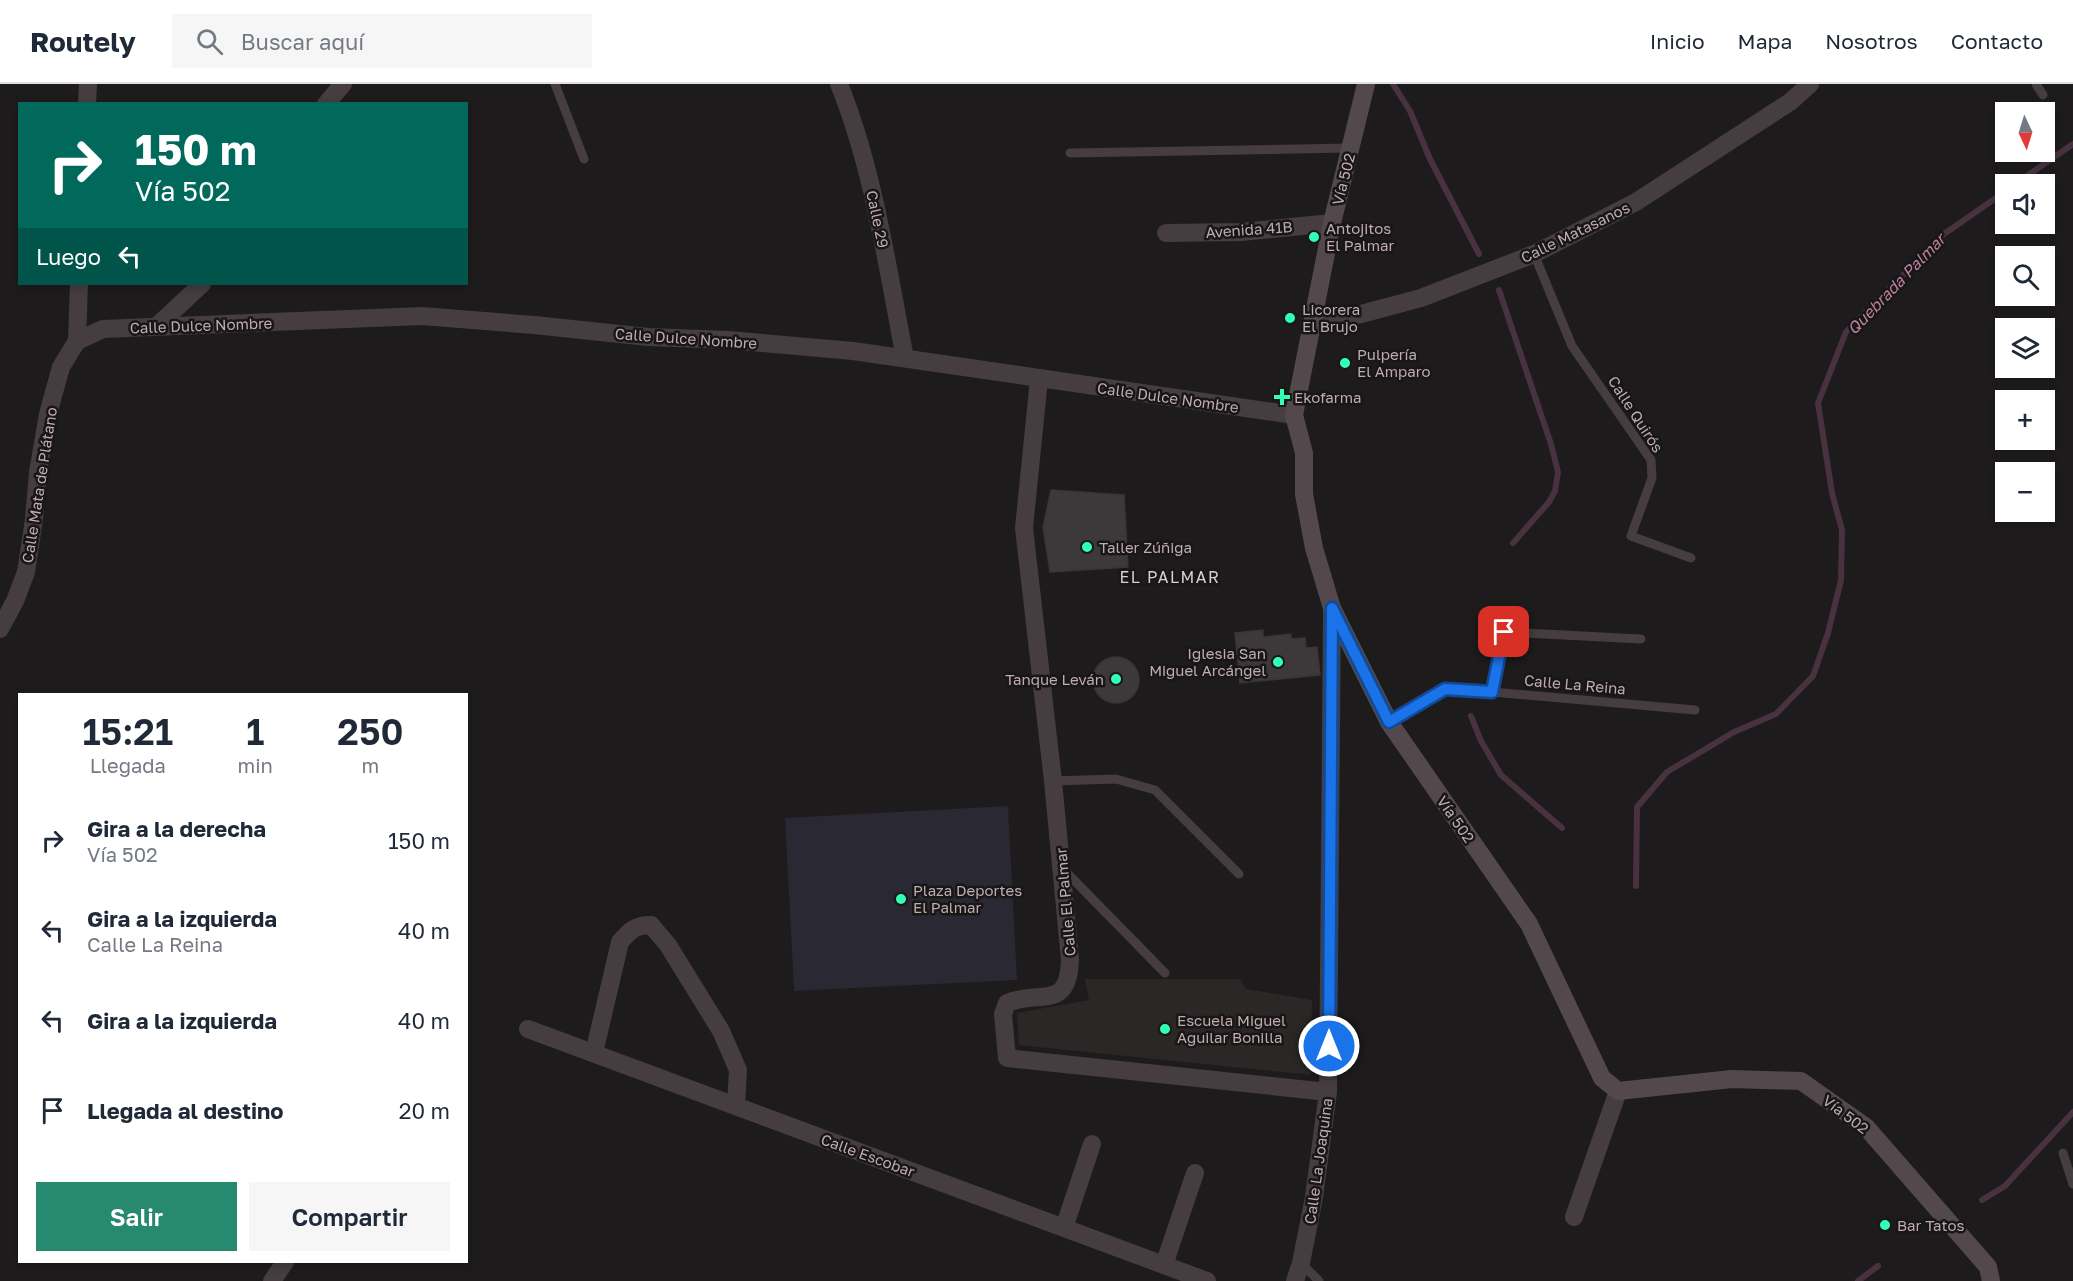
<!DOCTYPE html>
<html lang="es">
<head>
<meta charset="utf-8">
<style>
  :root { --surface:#fff; --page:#f6f6f7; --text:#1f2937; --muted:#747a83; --line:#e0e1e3; --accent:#278970 }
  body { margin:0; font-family:"Golos Text",sans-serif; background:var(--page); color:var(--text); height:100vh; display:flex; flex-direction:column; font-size:22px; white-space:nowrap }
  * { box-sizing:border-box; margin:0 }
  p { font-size:20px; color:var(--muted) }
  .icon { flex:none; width:33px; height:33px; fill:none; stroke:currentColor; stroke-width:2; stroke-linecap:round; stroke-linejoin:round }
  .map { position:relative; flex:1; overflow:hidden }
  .details { position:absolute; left:18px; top:609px; width:450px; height:570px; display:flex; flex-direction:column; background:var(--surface); border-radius:0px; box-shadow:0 3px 9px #0003 }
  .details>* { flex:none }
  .guide { position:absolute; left:18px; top:18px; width:450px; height:183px; border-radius:0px; box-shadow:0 3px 9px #0003; background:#00695c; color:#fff; overflow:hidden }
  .needle { width:39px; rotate:176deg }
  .controls { position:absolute; left:1995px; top:18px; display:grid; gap:12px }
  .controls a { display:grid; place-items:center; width:60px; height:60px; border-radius:0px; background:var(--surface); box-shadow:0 3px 9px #0003; font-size:30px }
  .pin { position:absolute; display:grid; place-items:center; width:51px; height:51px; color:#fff; margin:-26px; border-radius:12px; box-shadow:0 3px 9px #0006 }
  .me { position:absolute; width:66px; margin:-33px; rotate:0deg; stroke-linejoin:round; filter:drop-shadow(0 0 4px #0008) }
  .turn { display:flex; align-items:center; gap:21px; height:126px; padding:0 18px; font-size:27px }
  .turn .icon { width:78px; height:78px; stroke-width:2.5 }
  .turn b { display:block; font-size:42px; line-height:51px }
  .then { display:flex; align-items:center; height:57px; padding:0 18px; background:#0003; gap:12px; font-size:22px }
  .eta { display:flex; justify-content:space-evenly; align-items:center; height:102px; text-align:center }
  .eta b { font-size:36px; font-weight:600; line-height:42px }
  .primary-button { display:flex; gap:12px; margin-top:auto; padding:12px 18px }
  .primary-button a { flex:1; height:69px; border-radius:0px; background:var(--accent); color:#fff; font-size:24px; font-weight:600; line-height:69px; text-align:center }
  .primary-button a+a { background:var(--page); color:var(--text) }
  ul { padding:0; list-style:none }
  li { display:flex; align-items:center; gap:18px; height:90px; padding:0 18px }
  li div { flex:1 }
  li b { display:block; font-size:22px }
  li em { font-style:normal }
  header { display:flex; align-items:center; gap:36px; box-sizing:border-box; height:84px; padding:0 30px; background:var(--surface); border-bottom:2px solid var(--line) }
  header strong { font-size:28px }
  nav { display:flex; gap:33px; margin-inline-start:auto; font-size:21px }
  .search { width:420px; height:54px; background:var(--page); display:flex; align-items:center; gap:15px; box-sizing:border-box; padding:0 21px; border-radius:0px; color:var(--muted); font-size:22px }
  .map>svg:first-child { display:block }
</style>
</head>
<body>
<header>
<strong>Routely</strong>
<div class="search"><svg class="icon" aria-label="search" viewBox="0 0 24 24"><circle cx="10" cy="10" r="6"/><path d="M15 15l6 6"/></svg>Buscar aquí</div>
<nav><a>Inicio</a><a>Mapa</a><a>Nosotros</a><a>Contacto</a></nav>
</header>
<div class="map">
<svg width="2073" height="1197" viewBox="0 0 2073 1197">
  <rect width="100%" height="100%" fill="#1d1b1b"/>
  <!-- built -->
  <path fill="#2b2727" d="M 1085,895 L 1240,895 L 1246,905 L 1312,916 L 1311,991 L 1019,961 L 1017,929 L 1089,916 Z"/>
  <!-- green -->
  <path fill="#292833" d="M 1008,722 L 1017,896 L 794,907 L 785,734 Z"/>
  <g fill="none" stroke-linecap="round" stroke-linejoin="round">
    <!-- stream -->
    <path stroke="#48323f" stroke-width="6" d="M 1393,0 L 1410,27 L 1430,75 L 1479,170
      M 2015,100 L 2073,60
      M 1499,206 L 1551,360 L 1558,388 L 1555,407 L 1549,418 L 1513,459
      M 1471,632 L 1481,657 L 1501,691 L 1562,744
      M 1636,802 L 1637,723 L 1667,688 L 1734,648 L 1776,630 L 1813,592 L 1828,549 L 1841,496 L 1842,446 L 1832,409 L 1818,319 L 1846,248 L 1944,150 L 2006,107
      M 1982,1116 L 2005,1102 L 2073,1028
      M 1858,1197 L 1878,1182"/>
  </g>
  <!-- building -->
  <path fill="#3d3839" stroke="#3a3435" stroke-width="1.5" d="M 1051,406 L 1124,411 L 1128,483 L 1050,488 L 1043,443 Z
    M 1263,546 L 1263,553 L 1291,550 L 1291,555 L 1305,554 L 1306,564 L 1317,563 L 1320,591 L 1240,599 L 1235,549 Z
    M1093 596a23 23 0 1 1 46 0a23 23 0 1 1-46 0Z"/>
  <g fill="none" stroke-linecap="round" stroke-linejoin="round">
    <!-- lane -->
    <path stroke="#453d3f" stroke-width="9" d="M 555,0 L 584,75
      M 2036,0 L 2043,11
      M 1070,69 L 1350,64
      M 1534,170 L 1572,262 L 1651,376 L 1652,394 L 1631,452 L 1691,474
      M 1492,608 L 1504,548 L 1641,555
      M 1389,638 L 1445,605 L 1492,608 L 1695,626
      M 1053,697 L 1116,695 L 1155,706 L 1239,790
      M 1064,786 L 1165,889
      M 2063,1069 L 2073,1100
      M 1301,1179 L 1319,1197"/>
    <!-- street -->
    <path stroke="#453d3f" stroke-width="18" d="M 839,0 C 874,87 887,182 905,274
      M 87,20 L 88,0
      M 326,20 L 343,0
      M 1166,149 L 1241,148 L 1332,139
      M 1313,238 L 1361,230 L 1421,214 L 1534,170 L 1636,118 L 1790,18 L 1810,0
      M 157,242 L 202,200
      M 77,257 L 103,245 L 422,232 L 534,241 L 648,253 L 729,256 L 853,267 L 1294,331
      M 1039,295 L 1024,444 L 1053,697 L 1070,876 C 1068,928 1040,905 1007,919 L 1003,930 L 1007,974 L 1328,1008
      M 0,545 L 15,517 L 26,488 L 34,435 L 38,388 L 48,330 L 61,283 L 77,257 L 79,200
      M 528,945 L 1207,1197
      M 594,969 L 620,858 C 630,846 636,841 651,841 L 668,861 L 721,947 L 738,986 L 736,1022
      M 1574,1133 L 1618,1007
      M 1064,1144 L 1092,1060
      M 1164,1181 L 1195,1089
      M 272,1197 L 285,1178
      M 1295,1197 L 1301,1179 L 1314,1113 L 1328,1008 L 1332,524"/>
    <!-- secondary -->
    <path stroke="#53494c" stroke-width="18" d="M 1366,0 L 1332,139 L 1294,331 L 1304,369 L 1304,410 L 1314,464 L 1332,524 L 1389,638 L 1529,840 L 1602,994 L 1618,1007 L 1732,995 L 1801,997 L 1866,1043 L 1988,1183 L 1991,1197"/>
  </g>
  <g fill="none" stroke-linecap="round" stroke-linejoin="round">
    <!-- route casing -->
    <g stroke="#114b97" stroke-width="15">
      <path id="route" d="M 1329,962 L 1332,524 L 1389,638 L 1445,605 L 1492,608 L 1504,548"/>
    </g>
    <!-- route -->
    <use href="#route" stroke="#1a73e8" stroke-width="10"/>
  </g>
  <!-- markers -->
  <g fill="#31ffb5" stroke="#191616" stroke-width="2">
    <circle cx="1314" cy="153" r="6"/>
    <circle cx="1290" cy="234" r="6"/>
    <circle cx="1345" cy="279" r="6"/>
    <path d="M1279 304h6v6h6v6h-6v6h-6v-6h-6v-6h6z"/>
    <circle cx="1087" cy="463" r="6"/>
    <circle cx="1278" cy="578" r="6"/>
    <circle cx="1116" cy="595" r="6"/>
    <circle cx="901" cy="815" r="6"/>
    <circle cx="1165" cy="945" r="6"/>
    <circle cx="1885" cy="1141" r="6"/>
  </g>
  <g text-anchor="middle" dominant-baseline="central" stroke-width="5" stroke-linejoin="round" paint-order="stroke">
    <!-- street labels -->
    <g font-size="15" fill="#beacb2" stroke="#191616">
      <text transform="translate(1343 95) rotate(-76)">Vía 502</text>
      <text transform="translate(878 135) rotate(78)">Calle 29</text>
      <text transform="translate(1249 145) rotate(-4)">Avenida 41B</text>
      <text transform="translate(1575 148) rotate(-26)">Calle Matasanos</text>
      <text transform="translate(201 241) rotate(-2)">Calle Dulce Nombre</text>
      <text transform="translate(686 254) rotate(4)">Calle Dulce Nombre</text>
      <text transform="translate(1168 313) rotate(8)">Calle Dulce Nombre</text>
      <text transform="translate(1636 330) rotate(57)">Calle Quirós</text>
      <text transform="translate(39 401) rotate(-81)">Calle Mata de Plátano</text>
      <text transform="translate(1575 600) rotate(5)">Calle La Reina</text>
      <text transform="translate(1456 735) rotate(55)">Vía 502</text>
      <text transform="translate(1065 818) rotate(-95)">Calle El Palmar</text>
      <text transform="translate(1846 1030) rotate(37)">Vía 502</text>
      <text transform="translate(868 1071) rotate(20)">Calle Escobar</text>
      <text transform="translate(1318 1077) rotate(-82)">Calle La Joaquina</text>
    </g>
    <!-- poi labels -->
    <g font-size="15" fill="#beacb2" stroke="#191616" text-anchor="start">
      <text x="1326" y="144">Antojitos<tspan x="1326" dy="17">El Palmar</tspan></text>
      <text x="1302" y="225">Licorera<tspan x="1302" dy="17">El Brujo</tspan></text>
      <text x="1357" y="270">Pulpería<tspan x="1357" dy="17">El Amparo</tspan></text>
      <text x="1294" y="313">Ekofarma</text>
      <text x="1099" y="463">Taller Zúñiga</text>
      <text x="1266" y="569" text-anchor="end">Iglesia San<tspan x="1266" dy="17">Miguel Arcángel</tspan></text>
      <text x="1104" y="595" text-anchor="end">Tanque Leván</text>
      <text x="913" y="806">Plaza Deportes<tspan x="913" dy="17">El Palmar</tspan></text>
      <text x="1177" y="936">Escuela Miguel<tspan x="1177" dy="17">Aguilar Bonilla</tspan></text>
      <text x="1897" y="1141">Bar Tatos</text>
    </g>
    <!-- water labels -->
    <g font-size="16" font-style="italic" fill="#bb81a1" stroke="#191616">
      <text transform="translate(1896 200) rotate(-46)">Quebrada Palmar</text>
    </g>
    <!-- neighbourhood labels -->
    <g font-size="16" letter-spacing="1.5" fill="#d9ced1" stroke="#191616">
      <text x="1170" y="493">EL PALMAR</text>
    </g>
  </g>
</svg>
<div class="controls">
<a><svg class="needle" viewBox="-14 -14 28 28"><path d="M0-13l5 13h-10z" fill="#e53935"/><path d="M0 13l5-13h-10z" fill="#747a83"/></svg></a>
<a><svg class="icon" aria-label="sound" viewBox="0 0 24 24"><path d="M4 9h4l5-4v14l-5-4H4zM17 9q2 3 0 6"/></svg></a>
<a><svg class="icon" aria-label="search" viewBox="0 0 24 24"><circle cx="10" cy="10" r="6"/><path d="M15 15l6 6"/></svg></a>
<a><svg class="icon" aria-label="layers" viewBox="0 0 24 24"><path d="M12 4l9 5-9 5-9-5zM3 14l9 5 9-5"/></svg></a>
<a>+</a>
<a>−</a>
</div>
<div class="pin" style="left:1504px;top:548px;background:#d93025"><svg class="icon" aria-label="arrive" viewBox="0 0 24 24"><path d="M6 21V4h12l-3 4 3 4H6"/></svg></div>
<svg class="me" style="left:1329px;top:962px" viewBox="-20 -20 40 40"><circle r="17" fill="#1a73e8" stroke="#fff" stroke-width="3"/><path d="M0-11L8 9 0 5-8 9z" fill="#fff"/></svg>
<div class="guide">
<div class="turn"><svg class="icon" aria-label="right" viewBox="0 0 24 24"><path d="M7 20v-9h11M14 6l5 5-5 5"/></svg><div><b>150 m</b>Vía 502</div></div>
<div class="then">Luego<svg class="icon" aria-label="left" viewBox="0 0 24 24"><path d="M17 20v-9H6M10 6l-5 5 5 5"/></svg></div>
</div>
<section class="details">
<div class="eta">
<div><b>15:21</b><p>Llegada</p></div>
<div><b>1</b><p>min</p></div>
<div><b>250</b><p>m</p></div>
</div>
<ul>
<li><svg class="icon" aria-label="right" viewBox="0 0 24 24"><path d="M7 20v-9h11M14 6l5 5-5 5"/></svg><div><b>Gira a la derecha</b><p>Vía 502</p></div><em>150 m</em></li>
<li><svg class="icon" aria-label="left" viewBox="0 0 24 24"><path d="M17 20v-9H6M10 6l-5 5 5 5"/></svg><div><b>Gira a la izquierda</b><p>Calle La Reina</p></div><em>40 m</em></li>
<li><svg class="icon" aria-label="left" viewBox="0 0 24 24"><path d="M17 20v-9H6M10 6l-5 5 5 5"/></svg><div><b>Gira a la izquierda</b></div><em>40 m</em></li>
<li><svg class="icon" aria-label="arrive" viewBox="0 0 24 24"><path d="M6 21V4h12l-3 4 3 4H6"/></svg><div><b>Llegada al destino</b></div><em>20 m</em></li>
</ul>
<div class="primary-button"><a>Salir</a><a>Compartir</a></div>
</section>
</div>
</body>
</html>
